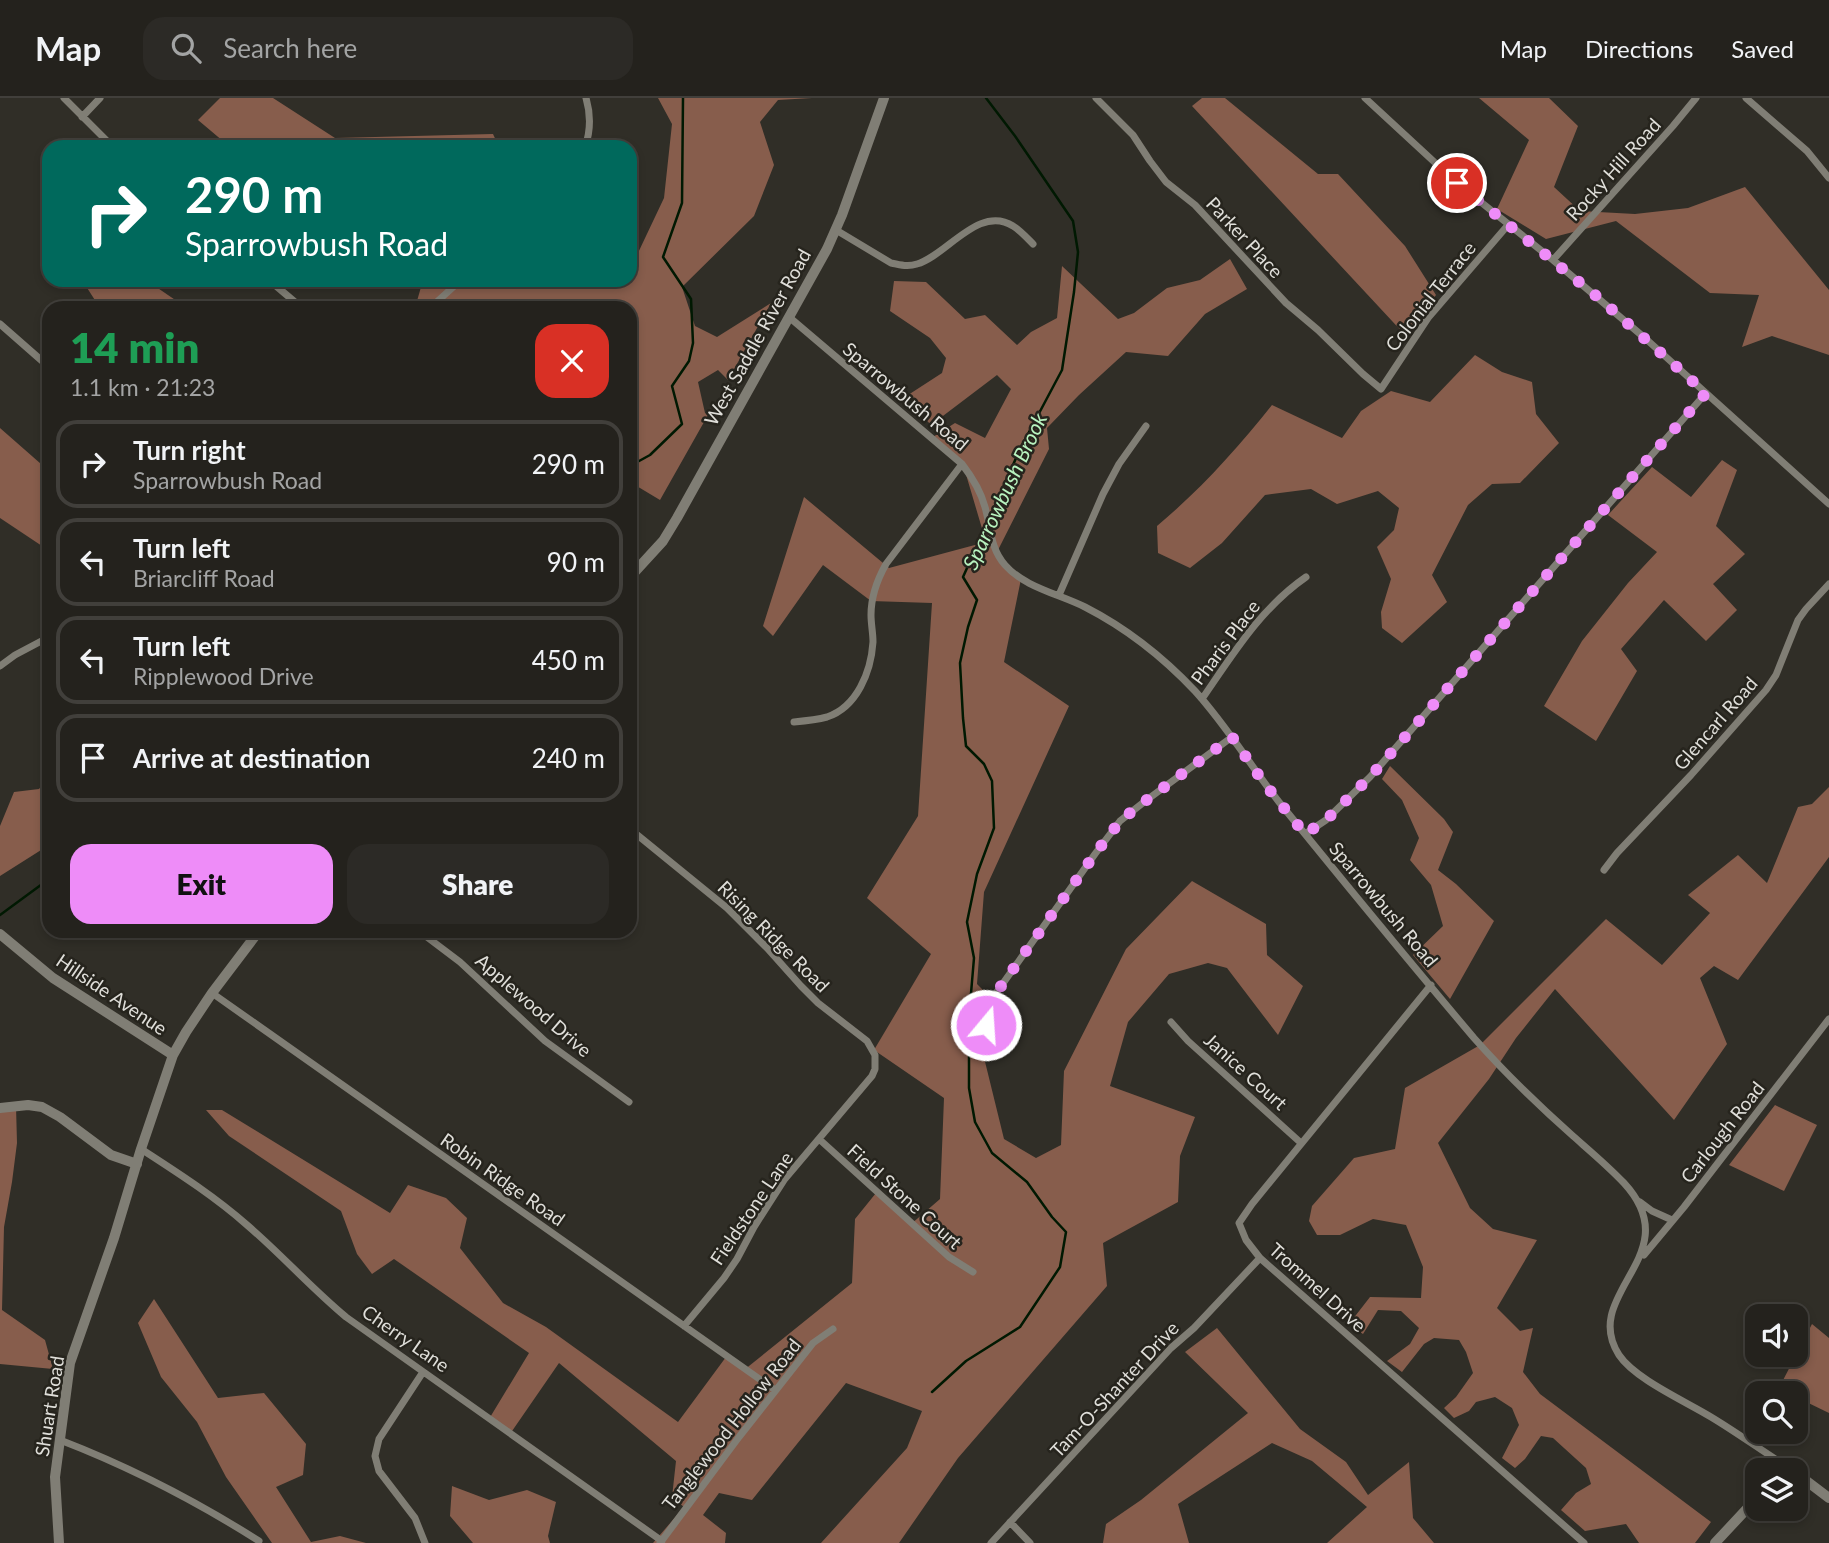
<!DOCTYPE html>
<html lang="en">
<head>
<meta charset="utf-8">
<style>
  :root { --surface:#24221d; --page:#2c2a26; --text:#f1f3f6; --muted:#a3a4a4; --line:#413f3b; --accent:#ee8cf8 }
  body { margin:0; font-family:Lato,sans-serif; background:var(--page); color:var(--text); height:100vh; display:flex; flex-direction:column; font-size:26px; white-space:nowrap }
  * { box-sizing:border-box; margin:0 }
  p { font-size:23px; color:var(--muted) }
  .icon { flex:none; width:38px; height:38px; fill:none; stroke:currentColor; stroke-width:2; stroke-linecap:round; stroke-linejoin:round }
  .map { position:relative; flex:1; overflow:hidden }
  .details { position:absolute; left:42px; top:203px; width:595px; height:637px; display:flex; flex-direction:column; background:var(--surface); border-radius:21px; box-shadow:0 4px 10px #0003,0 0 0 2px var(--line) }
  .details>* { flex:none }
  .guide { position:absolute; left:42px; top:42px; width:595px; height:147px; border-radius:21px; box-shadow:0 4px 10px #0003,0 0 0 2px var(--line); background:#00695c; color:#fff; overflow:hidden }
  .buttons { position:absolute; left:1745px; top:1206px; display:grid; gap:14px }
  .buttons a { display:grid; place-items:center; width:63px; height:63px; border-radius:14px; background:var(--surface); box-shadow:0 4px 10px #0003,0 0 0 2px var(--line); font-size:35px }
  .pin { position:absolute; display:grid; place-items:center; width:60px; height:60px; color:#fff; margin:-30px; border:4px solid #fff; border-radius:50%; box-shadow:0 2px 7px #0007 }
  .me { position:absolute; width:77px; margin:-38px; rotate:18deg; stroke-linejoin:round; filter:drop-shadow(0 0 5px #0008) }
  .turn { display:flex; align-items:center; gap:24px; height:147px; padding:0 28px; font-size:32px }
  .turn .icon { width:91px; height:91px; stroke-width:2.5 }
  .turn b { display:block; font-size:49px; line-height:60px }
  .round { display:grid; place-items:center; flex:none; width:74px; height:74px; border-radius:21px; background:var(--page) }
  .summary { display:flex; align-items:center; justify-content:space-between; height:119px; padding:0 28px }
  h1 { font-size:42px; font-weight:800; line-height:52px; color:#1e9e55 }
  .button { display:flex; gap:14px; margin-top:auto; padding:14px 28px }
  .button a { flex:1; height:80px; border-radius:21px; background:var(--accent); color:#111; font-size:28px; font-weight:800; line-height:80px; text-align:center }
  .button a+a { background:var(--page); color:var(--text) }
  ul { padding:0; list-style:none }
  li { display:flex; align-items:center; gap:21px; height:88px; margin:0 14px 10px; padding:0 14px; border:4px solid var(--line); border-radius:21px }
  li div { flex:1 }
  li b { display:block; font-size:26px }
  li em { font-style:normal }
  header { display:flex; align-items:center; gap:42px; box-sizing:border-box; height:98px; padding:0 35px; background:var(--surface); border-bottom:2px solid var(--line) }
  header strong { font-size:33px }
  nav { display:flex; gap:38px; margin-inline-start:auto; font-size:24px }
  .search { width:490px; height:63px; background:var(--page); display:flex; align-items:center; gap:18px; box-sizing:border-box; padding:0 24px; border-radius:21px; color:var(--muted); font-size:26px }
  .map>svg:first-child { display:block }
</style>
</head>
<body>
<header>
<strong>Map</strong>
<div class="search"><svg class="icon" aria-label="search" viewBox="0 0 24 24"><circle cx="10" cy="10" r="6"/><path d="M15 15l6 6"/></svg>Search here</div>
<nav><a>Map</a><a>Directions</a><a>Saved</a></nav>
</header>
<div class="map">
<svg width="1829" height="1445" viewBox="0 0 1829 1445">
  <rect width="100%" height="100%" fill="#302e27"/>
  <!-- forest -->
  <path fill="#875d4c" d="M 220,0 L 273,0 L 335,40 L 493,36 L 499,49 L 230,49 L 198,22 Z
    M 658,0 L 812,0 L 778,2 L 760,24 L 774,67 L 754,118 L 682,189 L 695,228 L 717,239 L 771,205 L 728,282 L 718,272 L 698,284 L 705,315 L 708,317 L 660,402 L 630,384 L 630,210 L 415,210 L 423,182 L 630,182 L 630,164 L 637,157 L 664,100 L 672,26 Z
    M 1202,0 L 1225,0 L 1318,76 L 1338,76 L 1405,148 L 1436,197 L 1406,238 L 1192,8 Z
    M 1479,0 L 1549,0 L 1578,28 L 1554,89 L 1580,113 L 1635,116 L 1688,110 L 1745,89 L 1829,192 L 1829,257 L 1772,238 L 1742,249 L 1759,197 L 1710,195 L 1616,123 L 1546,141 L 1497,111 L 1529,42 Z
    M 1230,161 L 1247,191 L 1205,216 L 1168,258 L 1126,254 L 1079,297 L 1047,330 L 1049,351 L 995,458 L 1021,481 L 1004,564 L 1069,608 L 984,794 L 977,886 L 991,900 L 976,927 L 1004,1041 L 1036,1060 L 1061,1047 L 1064,973 L 1126,851 L 1192,783 L 1266,826 L 1267,857 L 1303,888 L 1278,937 L 1227,870 L 1208,865 L 1169,876 L 1128,924 L 1110,988 L 1195,1019 L 1180,1058 L 1178,1104 L 1103,1145 L 1107,1188 L 958,1360 L 899,1445 L 821,1445 L 907,1350 L 922,1313 L 846,1285 L 752,1402 L 719,1395 L 703,1417 L 726,1435 L 725,1445 L 653,1445 L 684,1409 L 672,1399 L 676,1363 L 559,1265 L 510,1336 L 489,1321 L 529,1255 L 394,1161 L 372,1176 L 357,1156 L 341,1113 L 229,1038 L 206,1012 L 222,1012 L 390,1115 L 408,1087 L 446,1100 L 467,1120 L 460,1150 L 503,1205 L 546,1229 L 678,1324 L 726,1259 L 744,1272 L 852,1185 L 855,1121 L 876,1095 L 910,1127 L 940,1101 L 944,1000 L 874,952 L 931,856 L 867,800 L 918,718 L 932,505 L 871,503 L 823,467 L 773,538 L 763,528 L 804,399 L 889,470 L 986,444 L 962,363 L 933,339 L 955,325 L 985,340 L 1011,291 L 997,277 L 931,327 L 905,299 L 942,275 L 946,260 L 930,240 L 890,213 L 894,183 L 926,184 L 965,221 L 985,217 L 1017,247 L 1031,234 L 1057,220 L 1062,168 L 1118,221 L 1134,215 L 1167,190 L 1200,182 Z
    M 82,182 L 146,182 L 187,210 L 100,210 Z
    M 1475,257 L 1502,274 L 1532,284 L 1536,316 L 1559,345 L 1520,385 L 1492,386 L 1468,407 L 1432,477 L 1447,504 L 1402,545 L 1382,530 L 1381,514 L 1391,481 L 1377,449 L 1394,432 L 1399,410 L 1378,393 L 1337,406 L 1311,391 L 1265,397 L 1222,445 L 1190,470 L 1158,455 L 1157,428 C 1200,392 1237,351 1272,307 L 1342,340 L 1361,313 L 1391,293 L 1430,304 Z
    M 0,330 L 49,373 L 48,452 L 0,420 Z
    M 1722,362 L 1737,372 L 1716,428 L 1745,456 L 1713,486 L 1737,512 L 1706,543 L 1664,502 L 1621,551 L 1637,573 L 1596,643 L 1544,608 L 1582,543 L 1628,485 L 1657,454 L 1608,417 L 1652,369 L 1691,399 Z
    M 1390,668 L 1444,721 L 1453,734 L 1438,772 L 1456,786 L 1494,823 L 1450,901 L 1413,857 L 1443,828 L 1431,787 L 1410,762 L 1419,740 L 1402,702 L 1382,681 Z
    M 49,678 L 49,747 L 0,778 L 0,728 L 14,694 L 39,691 Z
    M 1829,689 L 1829,759 L 1738,882 L 1714,868 L 1700,880 L 1727,946 L 1674,1022 L 1555,891 L 1516,940 L 1489,981 L 1438,1045 L 1470,1110 L 1493,1131 L 1537,1142 L 1497,1210 L 1520,1233 L 1533,1230 L 1523,1274 L 1540,1296 L 1711,1424 L 1695,1445 L 1639,1445 L 1626,1426 L 1585,1433 L 1561,1412 L 1576,1395 L 1591,1386 L 1586,1370 L 1553,1340 L 1541,1338 L 1525,1361 L 1515,1370 L 1502,1360 L 1519,1327 L 1512,1310 L 1495,1299 L 1476,1304 L 1469,1313 L 1454,1320 L 1444,1310 L 1456,1299 L 1473,1275 L 1466,1254 L 1459,1242 L 1434,1240 L 1424,1246 L 1402,1274 L 1387,1263 L 1410,1246 L 1419,1230 L 1401,1213 L 1378,1212 L 1363,1236 L 1349,1226 L 1370,1199 L 1421,1200 L 1423,1169 L 1406,1127 L 1373,1121 L 1340,1137 L 1317,1137 L 1309,1123 L 1312,1108 L 1354,1060 L 1395,1051 L 1405,990 L 1480,947 L 1606,821 L 1662,867 L 1710,815 L 1688,797 L 1738,757 L 1767,785 L 1798,709 L 1812,706 Z
    M 1775,1007 L 1817,1027 L 1784,1093 L 1729,1067 Z
    M 16,1008 L 17,1045 L 12,1084 L 4,1129 L 2,1212 L 45,1242 L 53,1271 L 0,1266 L 0,1014 Z
    M 154,1201 L 218,1300 L 264,1295 L 306,1346 L 303,1377 L 276,1389 L 311,1444 L 340,1438 L 366,1445 L 272,1445 L 226,1379 L 197,1324 L 161,1279 L 138,1225 Z
    M 1812,1226 L 1829,1240 L 1829,1315 L 1796,1299 L 1796,1295 L 1788,1295 L 1779,1290 Z
    M 1217,1230 L 1300,1331 L 1346,1364 L 1368,1397 L 1409,1364 L 1413,1420 L 1434,1445 L 1327,1445 L 1367,1409 L 1312,1363 L 1272,1345 L 1178,1406 L 1189,1445 L 1103,1445 L 1106,1426 L 1141,1402 L 1248,1315 L 1185,1254 Z
    M 452,1388 L 489,1402 L 527,1392 L 556,1404 L 548,1438 L 550,1445 L 473,1445 L 450,1418 Z"/>
  <g fill="none" stroke-linecap="round" stroke-linejoin="round">
    <!-- stream -->
    <path stroke="#001902" stroke-width="2.5" d="M 986,0 L 1015,38 L 1073,123 L 1078,154 L 1074,194 L 1062,272 L 1020,351 L 990,419
      M 630,368 L 650,357 L 682,326 L 672,288 L 689,263 L 693,245 L 691,201 L 663,159 L 682,105 L 683,0
      M 0,817 L 49,781
      M 932,1294 L 966,1263 L 1020,1229 L 1060,1169 L 1066,1134 L 1052,1119 L 1027,1084 L 992,1055 L 975,1024 L 969,990 L 969,919 L 974,860 L 967,824 L 977,776 L 994,730 L 992,683 L 984,666 L 966,648 L 963,620 L 960,565 L 968,529 L 977,502 L 963,479 L 986,428"/>
    <!-- street -->
    <path stroke="#807e75" stroke-width="7" d="M 64,0 L 113,49
      M 1096,0 L 1133,37 L 1150,63 L 1166,84 L 1195,107 L 1286,205 L 1318,232 L 1363,276 L 1381,291 L 1428,220 L 1508,127
      M 1365,0 L 1457,85 L 1553,162 L 1646,241 L 1829,406
      M 1746,0 L 1807,53 L 1829,80
      M 82,19 L 100,0
      M 585,49 C 591,32 591,17 586,0
      M 836,132 L 891,165 C 900,167 908,169 917,166 C 946,158 979,106 1013,128 C 1020,132 1027,140 1033,146
      M 1553,162 L 1673,28 L 1696,0
      M 269,182 L 302,210
      M 430,210 L 461,182
      M 789,219 L 962,366 C 972,379 981,394 985,409 C 991,430 990,450 1005,467 C 1024,489 1059,496 1085,509 C 1126,530 1163,559 1195,593 C 1226,627 1250,667 1279,704 C 1343,783 1408,862 1474,940 C 1505,975 1538,1007 1573,1038 C 1590,1053 1608,1068 1624,1085 C 1690,1157 1579,1195 1619,1257 C 1635,1281 1685,1303 1711,1319 C 1736,1334 1761,1352 1786,1368
      M 0,226 L 49,269
      M 1059,497 L 1103,396 L 1119,366 L 1146,328
      M 0,568 L 15,557 L 49,539
      M 1202,601 C 1233,556 1261,510 1306,479
      M 794,624 C 805,623 816,622 827,619 C 857,609 871,574 873,544 C 873,535 871,526 871,517 C 871,498 877,482 886,466 L 962,366
      M 630,731 L 727,810 L 767,850 L 801,888 L 818,905 L 867,943 L 875,957 L 875,971 L 872,978 L 784,1082 L 754,1129 L 737,1161 L 724,1180 L 684,1228
      M 1305,736 L 1326,722 L 1370,679 L 1706,295
      M 1604,772 L 1617,755 L 1691,677 L 1766,592 L 1776,577 L 1798,522 L 1806,511 L 1829,486
      M 419,833 L 460,864 L 545,943 L 629,1004
      M 1431,887 L 1252,1106 L 1239,1125 L 1246,1142 L 1260,1160 L 1584,1445
      M 212,895 L 775,1292
      M 1171,924 L 1188,943 L 1301,1045
      M 1000,955 C 992,939 981,924 989,905 L 1095,756 L 1120,723 L 1144,704 L 1232,639
      M 819,1041 L 949,1159 L 973,1174
      M 141,1051 C 178,1075 214,1098 247,1127 C 281,1156 311,1190 346,1219 L 662,1443
      M 1640,1104 L 1652,1113 L 1672,1122
      M 1644,1157 L 1684,1109 L 1829,921
      M 423,1274 L 379,1341 L 375,1358 L 379,1373 L 415,1420 L 425,1445
      M 60,1342 C 130,1369 196,1403 259,1443
      M 1010,1424 L 1030,1445
      M 660,1445 L 739,1339 L 813,1245 L 833,1231
      M 991,1445 L 1171,1250 L 1194,1230 L 1260,1160"/>
    <!-- secondary -->
    <path stroke="#807e75" stroke-width="10" d="M 630,479 L 663,443 L 677,420 L 827,151 L 842,117 L 884,0
      M 0,836 L 53,880 L 173,957
      M 0,1010 L 28,1007 L 42,1009 L 60,1019 L 111,1057 L 137,1066
      M 1783,1372 L 1786,1368 L 1791,1372
      M 1796,1375 L 1829,1400
      M 59,1445 L 55,1379 L 70,1265 L 114,1140 L 141,1051 L 173,957 L 186,934 L 212,895 L 259,833
      M 1715,1445 L 1757,1400"/>
  </g>
  <g fill="none" stroke-linecap="round" stroke-linejoin="round">
    <!-- route -->
    <path stroke="#ee8cf8" stroke-width="12" stroke-dasharray="0 21.6" d="M 986,927 L 986,912 L 989,905 L 1095,756 L 1120,723 L 1144,704 L 1232,639 L 1264,685 L 1305,736 L 1326,722 L 1370,679 L 1706,295 L 1600,201 L 1457,85"/>
  </g>
  <g text-anchor="middle" dominant-baseline="central" stroke-width="5" stroke-linejoin="round" paint-order="stroke">
    <!-- street labels -->
    <g font-size="19" fill="#dfded9" stroke="#26241d">
      <text transform="translate(1613 71) rotate(-48)">Rocky Hill Road</text>
      <text transform="translate(1245 139) rotate(47)">Parker Place</text>
      <text transform="translate(1430 198) rotate(-52)">Colonial Terrace</text>
      <text transform="translate(757 239) rotate(-61)">West Saddle River Road</text>
      <text transform="translate(906 298) rotate(40)">Sparrowbush Road</text>
      <text transform="translate(1225 544) rotate(-53)">Pharis Place</text>
      <text transform="translate(1715 625) rotate(-49)">Glencarl Road</text>
      <text transform="translate(1384 806) rotate(50)">Sparrowbush Road</text>
      <text transform="translate(774 838) rotate(45)">Rising Ridge Road</text>
      <text transform="translate(112 896) rotate(34)">Hillside Avenue</text>
      <text transform="translate(534 907) rotate(41)">Applewood Drive</text>
      <text transform="translate(1246 973) rotate(42)">Janice Court</text>
      <text transform="translate(1722 1034) rotate(-52)">Carlough Road</text>
      <text transform="translate(503 1081) rotate(35)">Robin Ridge Road</text>
      <text transform="translate(905 1098) rotate(42)">Field Stone Court</text>
      <text transform="translate(751 1110) rotate(-56)">Fieldstone Lane</text>
      <text transform="translate(1318 1189) rotate(42)">Trommel Drive</text>
      <text transform="translate(406 1240) rotate(35)">Cherry Lane</text>
      <text transform="translate(1114 1291) rotate(-47)">Tam-O-Shanter Drive</text>
      <text transform="translate(49 1308) rotate(-81)">Shuart Road</text>
      <text transform="translate(731 1326) rotate(-52)">Tanglewood Hollow Road</text>
    </g>
    <!-- water labels -->
    <g font-size="21" font-style="italic" fill="#b8f3bf" stroke="#26241d">
      <text transform="translate(1004 393) rotate(-65)">Sparrowbush Brook</text>
    </g>
  </g>
</svg>
<div class="buttons">
<a><svg class="icon" aria-label="sound" viewBox="0 0 24 24"><path d="M4 9h4l5-4v14l-5-4H4zM17 9q2 3 0 6"/></svg></a>
<a><svg class="icon" aria-label="search" viewBox="0 0 24 24"><circle cx="10" cy="10" r="6"/><path d="M15 15l6 6"/></svg></a>
<a><svg class="icon" aria-label="layers" viewBox="0 0 24 24"><path d="M12 4l9 5-9 5-9-5zM3 14l9 5 9-5"/></svg></a>
</div>
<div class="pin" style="left:1457px;top:85px;background:#d93025"><svg class="icon" aria-label="arrive" viewBox="0 0 24 24"><path d="M6 21V4h12l-3 4 3 4H6"/></svg></div>
<svg class="me" style="left:986px;top:927px" viewBox="-20 -20 40 40"><circle r="17" fill="#ee8cf8" stroke="#fff" stroke-width="3"/><path d="M0-11L8 9 0 5-8 9z" fill="#fff"/></svg>
<div class="guide">
<div class="turn"><svg class="icon" aria-label="right" viewBox="0 0 24 24"><path d="M7 20v-9h11M14 6l5 5-5 5"/></svg><div><b>290 m</b>Sparrowbush Road</div></div>
</div>
<section class="details">
<div class="summary"><div><h1>14 min</h1><p>1.1 km · 21:23</p></div><a class="round" style="background:#d93025;color:#fff"><svg class="icon" aria-label="close" viewBox="0 0 24 24"><path d="M6 6l12 12M18 6L6 18"/></svg></a></div>
<ul>
<li><svg class="icon" aria-label="right" viewBox="0 0 24 24"><path d="M7 20v-9h11M14 6l5 5-5 5"/></svg><div><b>Turn right</b><p>Sparrowbush Road</p></div><em>290 m</em></li>
<li><svg class="icon" aria-label="left" viewBox="0 0 24 24"><path d="M17 20v-9H6M10 6l-5 5 5 5"/></svg><div><b>Turn left</b><p>Briarcliff Road</p></div><em>90 m</em></li>
<li><svg class="icon" aria-label="left" viewBox="0 0 24 24"><path d="M17 20v-9H6M10 6l-5 5 5 5"/></svg><div><b>Turn left</b><p>Ripplewood Drive</p></div><em>450 m</em></li>
<li><svg class="icon" aria-label="arrive" viewBox="0 0 24 24"><path d="M6 21V4h12l-3 4 3 4H6"/></svg><div><b>Arrive at destination</b></div><em>240 m</em></li>
</ul>
<div class="button"><a>Exit</a><a>Share</a></div>
</section>
</div>
</body>
</html>
